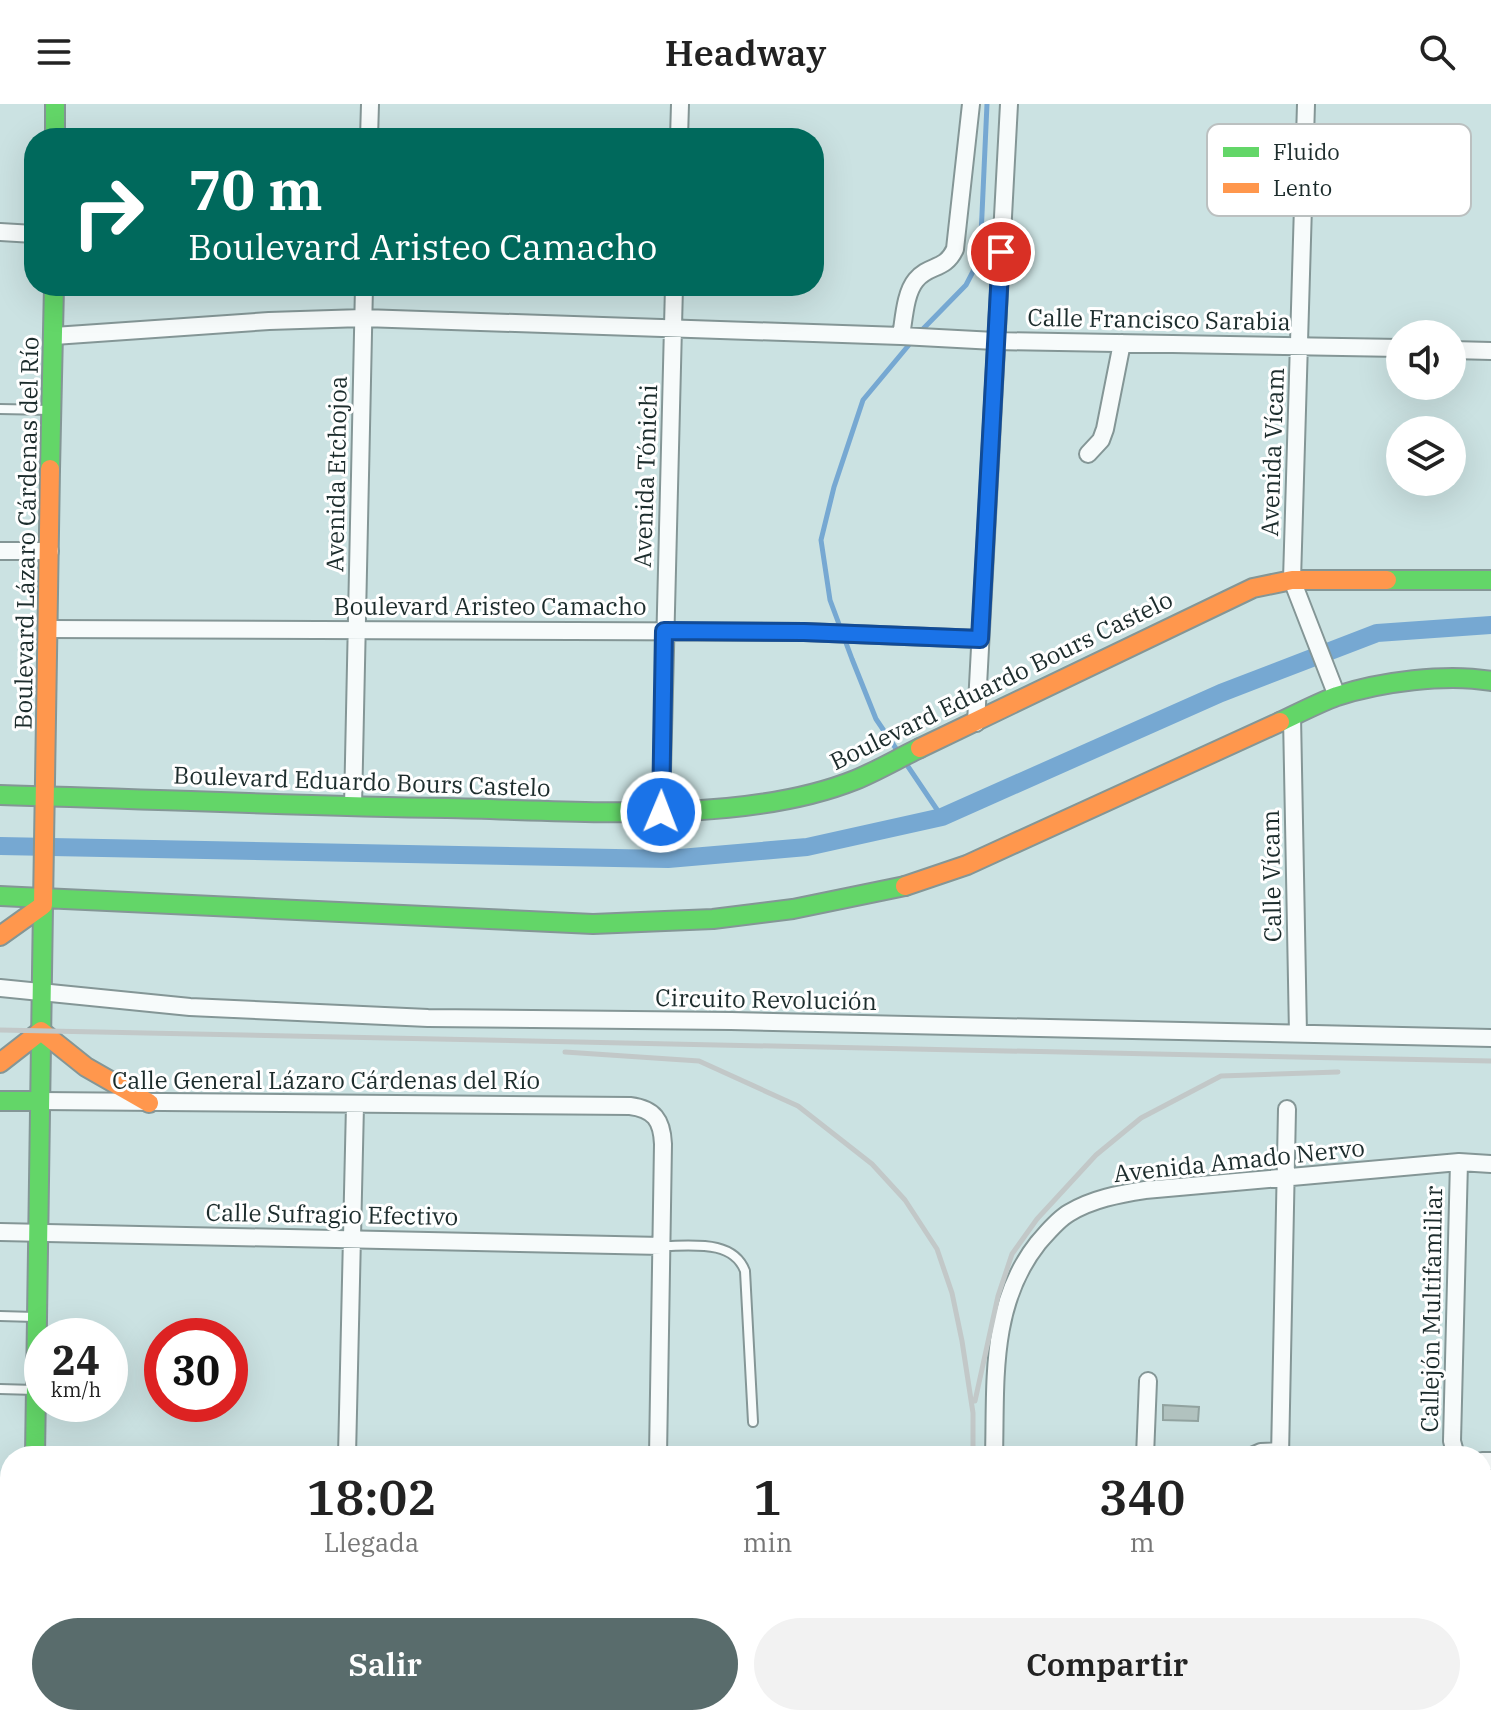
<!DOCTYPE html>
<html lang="es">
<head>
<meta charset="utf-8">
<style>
  :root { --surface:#fff; --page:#f2f2f2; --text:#222; --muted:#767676; --accent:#596c6c }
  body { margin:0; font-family:"IBM Plex Serif",serif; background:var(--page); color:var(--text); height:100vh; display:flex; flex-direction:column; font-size:30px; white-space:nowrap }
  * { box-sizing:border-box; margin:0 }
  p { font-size:26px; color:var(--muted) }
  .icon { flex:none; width:44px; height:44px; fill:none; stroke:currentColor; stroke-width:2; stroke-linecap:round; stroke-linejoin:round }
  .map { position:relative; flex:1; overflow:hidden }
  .sheet { position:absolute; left:0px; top:1342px; width:1492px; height:280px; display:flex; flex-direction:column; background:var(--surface); border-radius:32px 32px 0 0; box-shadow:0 8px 32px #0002 }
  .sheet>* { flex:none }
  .banner { position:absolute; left:24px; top:24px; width:800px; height:168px; border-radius:32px; box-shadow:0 8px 32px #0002; background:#00695c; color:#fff; overflow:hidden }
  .controls { position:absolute; left:1386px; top:216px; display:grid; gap:16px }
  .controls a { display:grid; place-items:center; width:80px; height:80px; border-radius:50%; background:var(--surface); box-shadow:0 8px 32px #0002; font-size:40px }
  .speed { position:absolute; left:24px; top:1214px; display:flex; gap:16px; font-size:40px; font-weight:700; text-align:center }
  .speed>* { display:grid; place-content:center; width:104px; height:104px; border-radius:50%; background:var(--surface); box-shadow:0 8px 32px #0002; line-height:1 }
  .speed small { font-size:20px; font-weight:400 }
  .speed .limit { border:12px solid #d22; background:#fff; color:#111 }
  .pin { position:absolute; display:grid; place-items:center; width:68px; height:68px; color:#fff; margin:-34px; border:4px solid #fff; border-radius:50%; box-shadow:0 2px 8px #0007 }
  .me { position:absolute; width:88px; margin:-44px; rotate:1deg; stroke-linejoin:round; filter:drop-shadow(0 0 6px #0008) }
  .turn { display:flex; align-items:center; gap:28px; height:168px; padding:0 32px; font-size:36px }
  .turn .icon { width:104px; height:104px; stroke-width:2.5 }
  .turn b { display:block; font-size:56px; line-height:68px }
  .eta { display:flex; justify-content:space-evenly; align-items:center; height:136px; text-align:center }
  .eta b { font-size:48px; font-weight:600; line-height:56px }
  .cta { display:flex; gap:16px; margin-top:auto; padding:16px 32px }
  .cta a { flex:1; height:92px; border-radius:48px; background:var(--accent); color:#fff; font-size:32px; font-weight:600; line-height:92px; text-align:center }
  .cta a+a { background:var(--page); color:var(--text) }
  header { display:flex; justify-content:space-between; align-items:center; height:104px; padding:0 32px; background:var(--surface); font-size:36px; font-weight:600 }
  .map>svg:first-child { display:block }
</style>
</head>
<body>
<header><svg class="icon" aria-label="menu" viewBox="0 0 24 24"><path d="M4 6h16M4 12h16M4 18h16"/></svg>Headway<svg class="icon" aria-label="search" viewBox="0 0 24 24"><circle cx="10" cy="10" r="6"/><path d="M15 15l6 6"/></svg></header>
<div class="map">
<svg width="1491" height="1622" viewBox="0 0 1491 1622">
  <rect width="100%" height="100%" fill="#cbe2e2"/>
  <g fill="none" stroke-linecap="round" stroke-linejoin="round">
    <!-- stream -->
    <path stroke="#76a8d2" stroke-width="5" d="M 920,228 L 966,181 L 980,154 L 987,0
      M 899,649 L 876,615 L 852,555 L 830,496 L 821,436 L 834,383 L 863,296 L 913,236
      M 905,658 L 942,713"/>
    <!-- canal -->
    <path stroke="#76a8d2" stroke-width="18" d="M 0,742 L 668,755 L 807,743 L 942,713 L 1221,589 L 1377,529 L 1491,521"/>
  </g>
  <!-- building -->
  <path fill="#b1c2bf" stroke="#91a29f" stroke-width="2" d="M 1163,1301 L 1199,1303 L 1198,1317 L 1163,1316 Z"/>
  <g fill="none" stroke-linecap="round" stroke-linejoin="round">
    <!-- lane casing -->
    <g stroke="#849696" stroke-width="12">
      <path id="lane" d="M 581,31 L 679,33
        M 0,305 L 51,306
        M 662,1142 C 691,1142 733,1135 745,1167 L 753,1318
        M 0,1212 L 35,1213
        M 0,1285 L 35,1286
        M 0,1578 L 10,1578"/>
    </g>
    <!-- street casing -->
    <g stroke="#849696" stroke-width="20">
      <path id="street" d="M 1306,0 L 1292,476 L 1337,592
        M 369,34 L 370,0
        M 679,34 L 680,0
        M 0,128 L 34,130
        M 54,232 L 269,217 L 363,214 L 901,232 L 995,237 L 1400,244
        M 901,232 C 904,215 905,189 916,176 C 929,160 945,167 955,145 L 971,0
        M 1452,246 L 1491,247
        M 1088,350 L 1101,336 L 1105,325 L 1122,239
        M 0,447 L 50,447
        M 48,525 L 804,528 L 980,535
        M 1292,612 L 1298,930
        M 976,619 L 1009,0
        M 353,703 L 364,182
        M 661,708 L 674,182
        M 0,884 L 190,903 L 428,914 L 731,917 L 1491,934
        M 39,997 L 630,1002 C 654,1005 662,1016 663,1040 L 658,1352
        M 0,1128 L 662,1142
        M 347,1352 L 355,1001
        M 994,1352 C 996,1278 989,1201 1038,1139 C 1047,1129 1057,1116 1069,1109 C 1092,1095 1119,1090 1145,1086 L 1459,1058 L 1491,1060
        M 1145,1352 L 1148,1277
        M 1252,1352 L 1261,1348 L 1280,1347
        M 1280,1352 L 1287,1005
        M 1456,1352 L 1452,1337 L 1459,1058
        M 1482,1357 L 1491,1357
        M 1482,1516 L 1491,1516
        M 340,1622 L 340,1612
        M 653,1622 L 653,1612
        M 838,1622 L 839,1612
        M 988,1622 L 988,1612
        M 1137,1622 L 1137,1612
        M 1242,1622 L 1243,1612
        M 1278,1622 L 1278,1612"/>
    </g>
    <!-- fast casing -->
    <g stroke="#849696" stroke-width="22">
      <path id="fast" d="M 55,0 L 55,34
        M 50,365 L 54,182
        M 1387,476 L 1491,476
        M 1280,618 C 1299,609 1318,599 1337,592 C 1380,578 1446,569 1491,577
        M 0,691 C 149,695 298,702 447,704 C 571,706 740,722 855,676 C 877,667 899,654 920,644
        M 0,792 L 593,820 L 713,815 L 793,805 L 905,782
        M 0,997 L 39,997
        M 35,1352 L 43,801
        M 0,1445 L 10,1445
        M 31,1612 L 31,1622"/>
    </g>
    <!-- slow casing -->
    <g stroke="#849696" stroke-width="22">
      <path id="slow" d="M 920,644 L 1253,484 L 1292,476 L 1387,476
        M 905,782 L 967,761 L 1280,618
        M 43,801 L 50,365
        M 0,832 L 42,802
        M 0,959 L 41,927 L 86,963 L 149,999"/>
    </g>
    <!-- lane -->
    <use href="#lane" stroke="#f7fbfb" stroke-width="8"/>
    <!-- street -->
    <use href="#street" stroke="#f7fbfb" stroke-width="16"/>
    <!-- fast -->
    <use href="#fast" stroke="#63d668" stroke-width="18"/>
    <!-- slow -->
    <use href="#slow" stroke="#ff974d" stroke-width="18"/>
    <!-- rail -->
    <path stroke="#c2c8c8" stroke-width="5" d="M 0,926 L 1491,957
      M 565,948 L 699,957 L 798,1002 L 872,1060 L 905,1096 L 937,1145 L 952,1189 L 962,1237 L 973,1309 L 973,1352
      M 975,1297 L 998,1192 L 1012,1150 L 1037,1115 L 1096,1051 L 1141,1014 L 1221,972 L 1338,968
      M 970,1622 L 970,1612"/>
  </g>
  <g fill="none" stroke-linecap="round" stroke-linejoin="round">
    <!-- route casing -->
    <g stroke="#114b97" stroke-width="20">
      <path id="route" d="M 661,708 L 664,527 L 804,528 L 980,535 L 1001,148"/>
    </g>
    <!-- route -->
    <use href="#route" stroke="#1a73e8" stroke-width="14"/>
  </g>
  <g text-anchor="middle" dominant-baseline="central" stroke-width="6" stroke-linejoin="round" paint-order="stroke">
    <!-- street labels -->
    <g font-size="24" fill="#1c2c2c" stroke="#fff">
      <text transform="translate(1159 215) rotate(1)">Calle Francisco Sarabia</text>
      <text transform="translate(1272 348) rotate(-88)">Avenida Vícam</text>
      <text transform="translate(336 370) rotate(-89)">Avenida Etchojoa</text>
      <text transform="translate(645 372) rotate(-88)">Avenida Tónichi</text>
      <text transform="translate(26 429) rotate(-89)">Boulevard Lázaro Cárdenas del Río</text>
      <text x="490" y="502">Boulevard Aristeo Camacho</text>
      <text transform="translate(1001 576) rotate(-26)">Boulevard Eduardo Bours Castelo</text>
      <text transform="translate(362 677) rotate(2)">Boulevard Eduardo Bours Castelo</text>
      <text transform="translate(1271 772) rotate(-91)">Calle Vícam</text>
      <text transform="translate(766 895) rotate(1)">Circuito Revolución</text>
      <text x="326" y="976">Calle General Lázaro Cárdenas del Río</text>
      <text transform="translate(1239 1056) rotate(-6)">Avenida Amado Nervo</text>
      <text transform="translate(332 1110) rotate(1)">Calle Sufragio Efectivo</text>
      <text transform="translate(1431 1205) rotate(-89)">Callejón Multifamiliar</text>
    </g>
  </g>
  <!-- legend -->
  <rect x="1207" y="20" width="264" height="92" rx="12" fill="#fff" stroke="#bbc0c0" stroke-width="2"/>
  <rect x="1223" y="43" width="36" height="10" fill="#63d668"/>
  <rect x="1223" y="79" width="36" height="10" fill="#ff974d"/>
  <g font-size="22" fill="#1c2c2c">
    <text x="1273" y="56">Fluido</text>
    <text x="1273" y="92">Lento</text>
  </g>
</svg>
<div class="controls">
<a><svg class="icon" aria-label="sound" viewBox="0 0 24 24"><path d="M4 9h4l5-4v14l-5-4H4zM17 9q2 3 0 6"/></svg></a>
<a><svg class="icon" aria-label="layers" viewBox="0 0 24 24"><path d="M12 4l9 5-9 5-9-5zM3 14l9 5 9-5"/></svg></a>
</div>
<div class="speed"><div>24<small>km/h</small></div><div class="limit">30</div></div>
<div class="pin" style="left:1001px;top:148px;background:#d93025"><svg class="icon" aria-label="arrive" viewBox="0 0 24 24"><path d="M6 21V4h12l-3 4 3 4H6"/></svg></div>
<svg class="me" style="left:661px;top:708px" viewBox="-20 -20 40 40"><circle r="17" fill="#1a73e8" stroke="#fff" stroke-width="3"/><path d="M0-11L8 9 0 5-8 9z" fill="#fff"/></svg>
<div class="banner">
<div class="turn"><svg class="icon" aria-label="right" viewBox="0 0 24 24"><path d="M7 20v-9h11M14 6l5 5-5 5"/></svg><div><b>70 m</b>Boulevard Aristeo Camacho</div></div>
</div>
<section class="sheet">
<div class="eta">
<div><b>18:02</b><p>Llegada</p></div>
<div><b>1</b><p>min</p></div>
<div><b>340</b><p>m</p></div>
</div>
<div class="cta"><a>Salir</a><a>Compartir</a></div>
</section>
</div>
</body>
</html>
